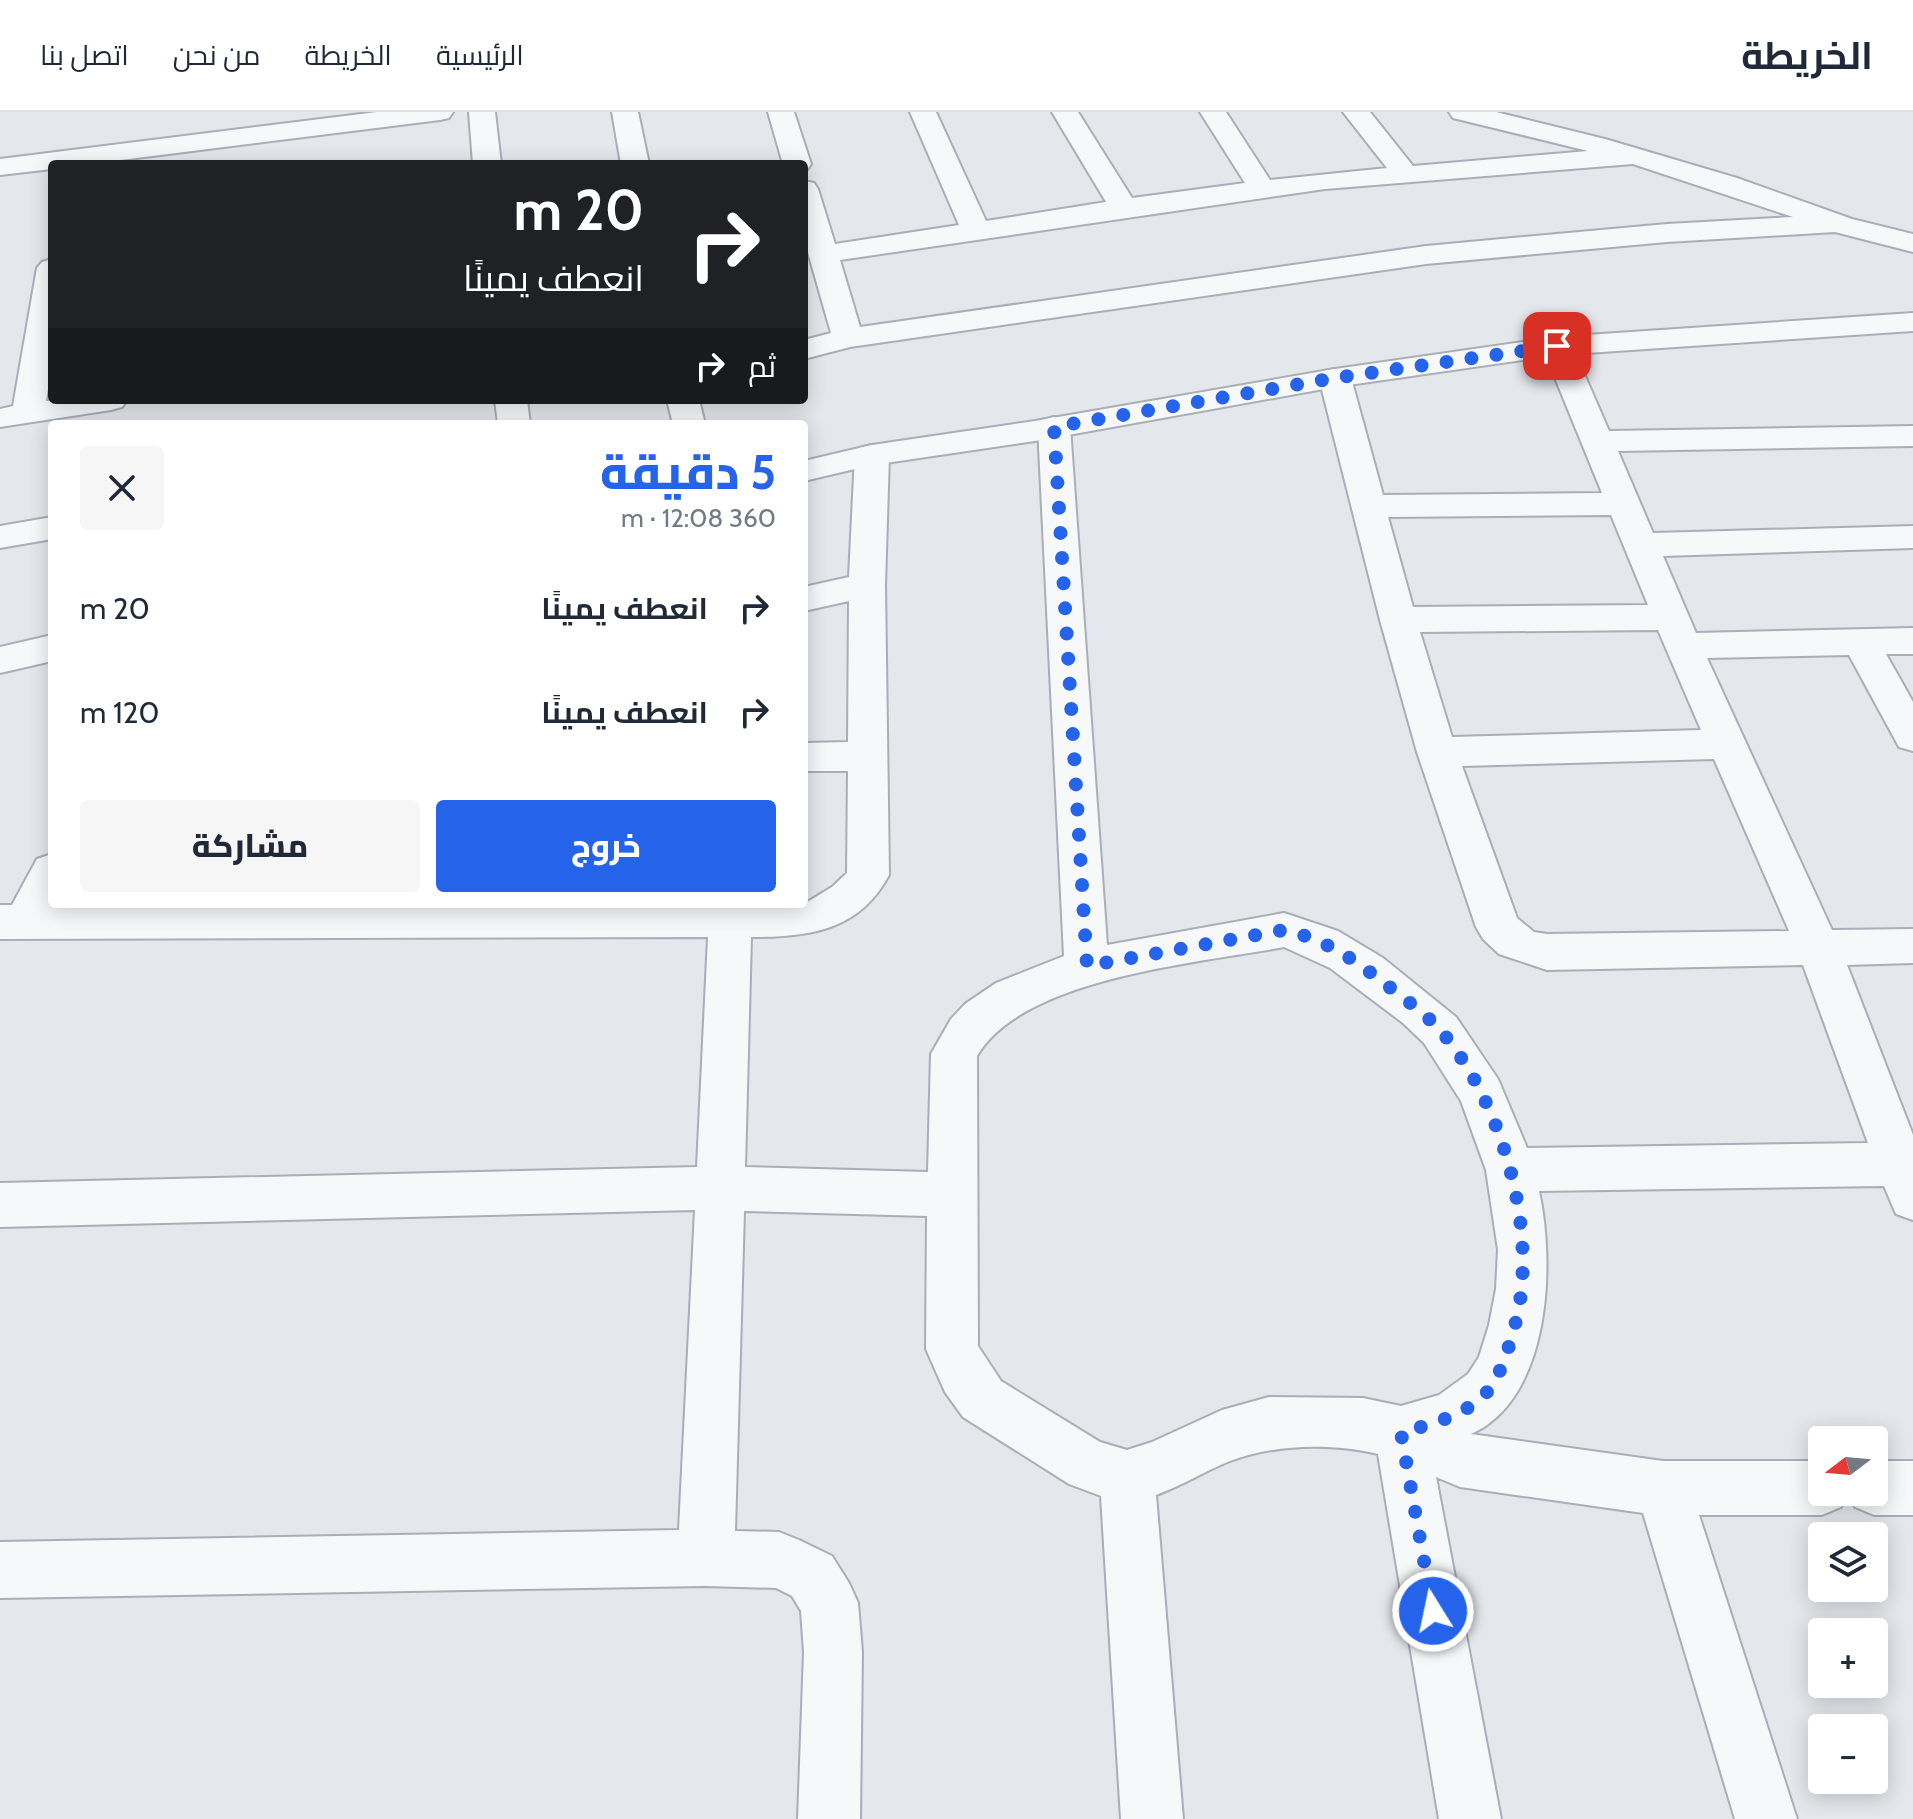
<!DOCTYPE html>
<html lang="ar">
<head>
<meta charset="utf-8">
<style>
  :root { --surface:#fff; --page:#f6f6f7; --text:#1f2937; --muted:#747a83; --line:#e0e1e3; --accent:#2563eb }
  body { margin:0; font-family:Cabin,Cairo,sans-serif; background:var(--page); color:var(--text); direction:rtl; height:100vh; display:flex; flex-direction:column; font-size:30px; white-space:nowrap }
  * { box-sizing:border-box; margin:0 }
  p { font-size:26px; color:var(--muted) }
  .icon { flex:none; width:44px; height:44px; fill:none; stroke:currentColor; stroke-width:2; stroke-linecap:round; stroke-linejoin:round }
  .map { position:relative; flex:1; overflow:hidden; direction:ltr }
  .sheet { position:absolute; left:48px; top:308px; width:760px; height:488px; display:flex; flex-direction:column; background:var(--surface); border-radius:8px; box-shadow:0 4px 20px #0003; direction:rtl }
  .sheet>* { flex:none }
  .hud { position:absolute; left:48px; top:48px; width:760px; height:244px; border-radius:8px; box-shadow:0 4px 20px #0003; direction:rtl; background:#202124; color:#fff; overflow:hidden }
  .needle { width:52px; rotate:254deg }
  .controls { position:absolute; left:1808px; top:1314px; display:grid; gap:16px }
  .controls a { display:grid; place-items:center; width:80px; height:80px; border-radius:8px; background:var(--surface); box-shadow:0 4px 20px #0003; font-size:40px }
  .pin { position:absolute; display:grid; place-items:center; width:68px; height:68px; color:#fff; margin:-34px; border-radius:16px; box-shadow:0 4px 12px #0006 }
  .me { position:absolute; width:88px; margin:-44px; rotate:350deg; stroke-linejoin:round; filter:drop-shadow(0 0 6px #0008) }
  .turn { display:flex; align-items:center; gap:28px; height:168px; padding:0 32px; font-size:36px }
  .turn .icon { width:104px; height:104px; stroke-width:2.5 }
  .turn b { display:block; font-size:56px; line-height:68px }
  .then { display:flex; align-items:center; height:76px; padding:0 32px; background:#0003; gap:16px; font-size:30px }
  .round { display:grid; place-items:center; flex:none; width:84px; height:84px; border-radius:8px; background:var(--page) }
  .head { display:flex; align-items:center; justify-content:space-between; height:136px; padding:0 32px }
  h1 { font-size:48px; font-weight:800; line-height:60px; color:var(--accent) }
  .cta { display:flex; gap:16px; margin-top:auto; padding:16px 32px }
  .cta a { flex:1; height:92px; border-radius:8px; background:var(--accent); color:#fff; font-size:32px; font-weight:800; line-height:92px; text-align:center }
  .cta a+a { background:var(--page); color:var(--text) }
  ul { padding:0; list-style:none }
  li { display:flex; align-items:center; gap:24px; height:104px; padding:0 32px }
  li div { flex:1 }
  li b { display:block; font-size:30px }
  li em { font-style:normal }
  header { display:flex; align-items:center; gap:48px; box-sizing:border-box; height:112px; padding:0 40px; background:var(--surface); border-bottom:2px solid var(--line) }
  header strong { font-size:38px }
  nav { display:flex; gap:44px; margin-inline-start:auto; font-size:28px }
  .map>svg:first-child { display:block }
</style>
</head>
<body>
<header>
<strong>الخريطة</strong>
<nav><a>الرئيسية</a><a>الخريطة</a><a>من نحن</a><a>اتصل بنا</a></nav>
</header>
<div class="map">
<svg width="1913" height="1707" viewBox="0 0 1913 1707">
  <rect width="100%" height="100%" fill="#e4e7ec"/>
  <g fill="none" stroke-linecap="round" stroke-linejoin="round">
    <!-- minor casing -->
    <g stroke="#a9aeb7" stroke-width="4">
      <path id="minor" d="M 377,0 L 453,0 L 449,6 L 440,8 L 89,52 L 52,52 L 52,57 L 0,63 L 0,47 Z
        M 469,0 L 495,0 L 501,52 L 473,52 Z
        M 612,0 L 638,0 L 649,52 L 621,52 Z
        M 768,0 L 794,0 L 811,52 L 807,58 L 804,58 L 804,52 L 783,52 Z
        M 910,0 L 936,0 L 986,109 L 1106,90 L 1052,0 L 1078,0 L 1132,86 L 1245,71 L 1200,0 L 1226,0 L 1270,68 L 1387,56 L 1343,0 L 1370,0 L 1413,54 L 1588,39 L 1453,6 L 1449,0 L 1496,0 L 1605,27 L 1737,66 L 1852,107 L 1913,122 L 1913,140 L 1835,120 L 1667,130 L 1426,152 L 850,235 L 804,247 L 804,228 L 831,221 L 804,126 L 804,69 L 814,71 L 818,77 L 835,132 L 959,113 ZM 1633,52 L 1793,105 L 1667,112 L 1426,134 L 860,215 L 840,148 L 1325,77 Z
        M 52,147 L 52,251 L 46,289 L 127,288 L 122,295 L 111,298 L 0,315 L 0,297 L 13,294 L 37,156 L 42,150 Z
        M 1557,225 L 1568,227 L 1572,234 L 1609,319 L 1913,314 L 1913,334 L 1618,339 L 1653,421 L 1913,414 L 1913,436 L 1663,444 L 1696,521 L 1913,516 L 1913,542 L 1886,542 L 1913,590 L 1913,639 L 1899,635 L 1849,543 L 1707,546 L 1832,818 L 1913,817 L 1913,851 L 1847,853 L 1913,1023 L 1913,1108 L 1896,1102 L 1884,1074 L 1539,1079 C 1555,1152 1551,1286 1471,1322 L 1663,1349 L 1822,1349 L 1822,1380 L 1848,1380 L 1841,1395 L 1822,1403 L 1699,1403 L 1797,1707 L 1735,1707 L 1643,1401 L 1460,1375 L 1436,1365 L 1501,1707 L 1439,1707 L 1378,1342 C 1331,1331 1275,1332 1230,1349 C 1205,1359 1181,1374 1156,1383 L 1183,1707 L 1121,1707 L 1101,1384 L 1069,1372 L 963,1305 L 945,1280 L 926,1237 L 927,1104 L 744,1099 L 735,1419 L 779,1420 L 799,1428 L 832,1444 L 849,1471 L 858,1491 L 862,1540 L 860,1707 L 798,1707 L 804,1540 L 801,1499 L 792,1484 L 776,1476 L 706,1474 L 0,1486 L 0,1430 L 679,1418 L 695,1098 L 0,1115 L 0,1071 L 697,1055 L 708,825 L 0,827 L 0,793 L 12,793 L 37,747 L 52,742 L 52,792 L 55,793 L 804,792 L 832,775 L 847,761 L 848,659 L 804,659 L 804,631 L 848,630 L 849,489 L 804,499 L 804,475 L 849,465 L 855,343 L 860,336 L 872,333 L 884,336 L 889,343 L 885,473 L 889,763 C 859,819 809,825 751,825 L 745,1055 L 928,1060 L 931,942 L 951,907 L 965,892 L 996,871 L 1064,844 L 1038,315 L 1042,308 L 1054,305 L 1066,308 L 1070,315 L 1107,833 L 1284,801 L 1338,819 L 1383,846 L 1456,905 L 1498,967 L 1527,1036 L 1868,1031 L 1803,853 L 1547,858 L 1499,842 L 1483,827 L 1476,815 L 1417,640 L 1380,508 L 1319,266 L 1324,259 L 1335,257 L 1346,259 L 1351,266 L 1383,383 L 1602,381 L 1542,234 L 1546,227 ZM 1611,403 L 1648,493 L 1413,495 L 1388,405 ZM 1658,518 L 1701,618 L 1452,625 L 1420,520 ZM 1714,647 L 1789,819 L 1547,822 L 1534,820 L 1517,806 L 1462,654 ZM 1284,835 L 1330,856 L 1403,911 L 1424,931 L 1461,989 L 1486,1058 L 1498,1138 L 1496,1177 L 1489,1213 L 1479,1245 L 1468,1262 L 1439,1283 L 1401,1294 L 1363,1286 L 1269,1285 L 1222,1298 L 1152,1330 L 1127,1338 L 1100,1330 L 1001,1269 L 978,1234 L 977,944 C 1023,865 1200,851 1284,835 Z
        M 495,288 L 527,288 L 530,312 L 498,312 Z
        M 667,288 L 699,288 L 705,312 L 673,312 Z
        M 52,405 L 52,427 L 0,436 L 0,414 Z
        M 1874,1349 L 1913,1349 L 1913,1403 L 1874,1403 L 1855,1395 L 1848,1380 L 1874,1380 Z"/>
    </g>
    <!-- tertiary casing -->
    <g stroke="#a9aeb7" stroke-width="4">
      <path id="tertiary" d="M 1913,201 L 1913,219 L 1557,243 L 1335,275 L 1035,329 L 872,353 L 804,369 L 804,349 L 872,333 L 1035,309 L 1335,257 L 1557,225 Z
        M 52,523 L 52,549 L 0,561 L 0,535 Z"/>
    </g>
    <!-- minor -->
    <use href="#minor" fill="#f7f8fa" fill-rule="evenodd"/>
    <!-- tertiary -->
    <use href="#tertiary" fill="#f7f8fa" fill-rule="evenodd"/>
  </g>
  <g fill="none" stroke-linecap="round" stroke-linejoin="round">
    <!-- route -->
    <path stroke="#2563eb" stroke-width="14" stroke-dasharray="0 25.2" d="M 1433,1499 L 1401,1321 C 1430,1312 1466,1304 1487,1280 C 1502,1262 1509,1234 1515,1213 C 1540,1121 1502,989 1440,918 C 1423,899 1399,883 1379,867 C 1349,844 1321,826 1284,818 L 1087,854 L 1054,315 L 1335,266 L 1557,234"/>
  </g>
</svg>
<div class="controls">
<a><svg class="needle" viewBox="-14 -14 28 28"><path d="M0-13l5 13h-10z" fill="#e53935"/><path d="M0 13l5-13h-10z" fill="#747a83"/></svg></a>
<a><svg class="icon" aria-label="layers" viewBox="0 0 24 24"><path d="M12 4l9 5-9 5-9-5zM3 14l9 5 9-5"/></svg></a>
<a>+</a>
<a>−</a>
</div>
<div class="pin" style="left:1557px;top:234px;background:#d93025"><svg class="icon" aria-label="arrive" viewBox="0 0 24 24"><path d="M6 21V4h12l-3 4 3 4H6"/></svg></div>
<svg class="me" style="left:1433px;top:1499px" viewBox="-20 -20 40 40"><circle r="17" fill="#2563eb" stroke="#fff" stroke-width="3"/><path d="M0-11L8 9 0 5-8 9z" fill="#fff"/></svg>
<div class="hud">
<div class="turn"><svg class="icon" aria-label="right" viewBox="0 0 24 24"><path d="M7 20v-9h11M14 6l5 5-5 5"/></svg><div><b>20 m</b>انعطف يمينًا</div></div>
<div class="then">ثم<svg class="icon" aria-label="right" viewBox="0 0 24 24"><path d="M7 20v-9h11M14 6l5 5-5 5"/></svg></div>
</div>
<section class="sheet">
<div class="head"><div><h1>5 دقيقة</h1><p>360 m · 12:08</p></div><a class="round"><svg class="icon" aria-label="close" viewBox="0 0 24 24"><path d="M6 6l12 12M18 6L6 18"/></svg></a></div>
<ul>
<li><svg class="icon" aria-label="right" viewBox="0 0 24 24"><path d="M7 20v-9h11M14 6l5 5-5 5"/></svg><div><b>انعطف يمينًا</b></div><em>20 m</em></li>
<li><svg class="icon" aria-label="right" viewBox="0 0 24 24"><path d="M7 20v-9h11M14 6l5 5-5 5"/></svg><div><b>انعطف يمينًا</b></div><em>120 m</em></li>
</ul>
<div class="cta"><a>خروج</a><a>مشاركة</a></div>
</section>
</div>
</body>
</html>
